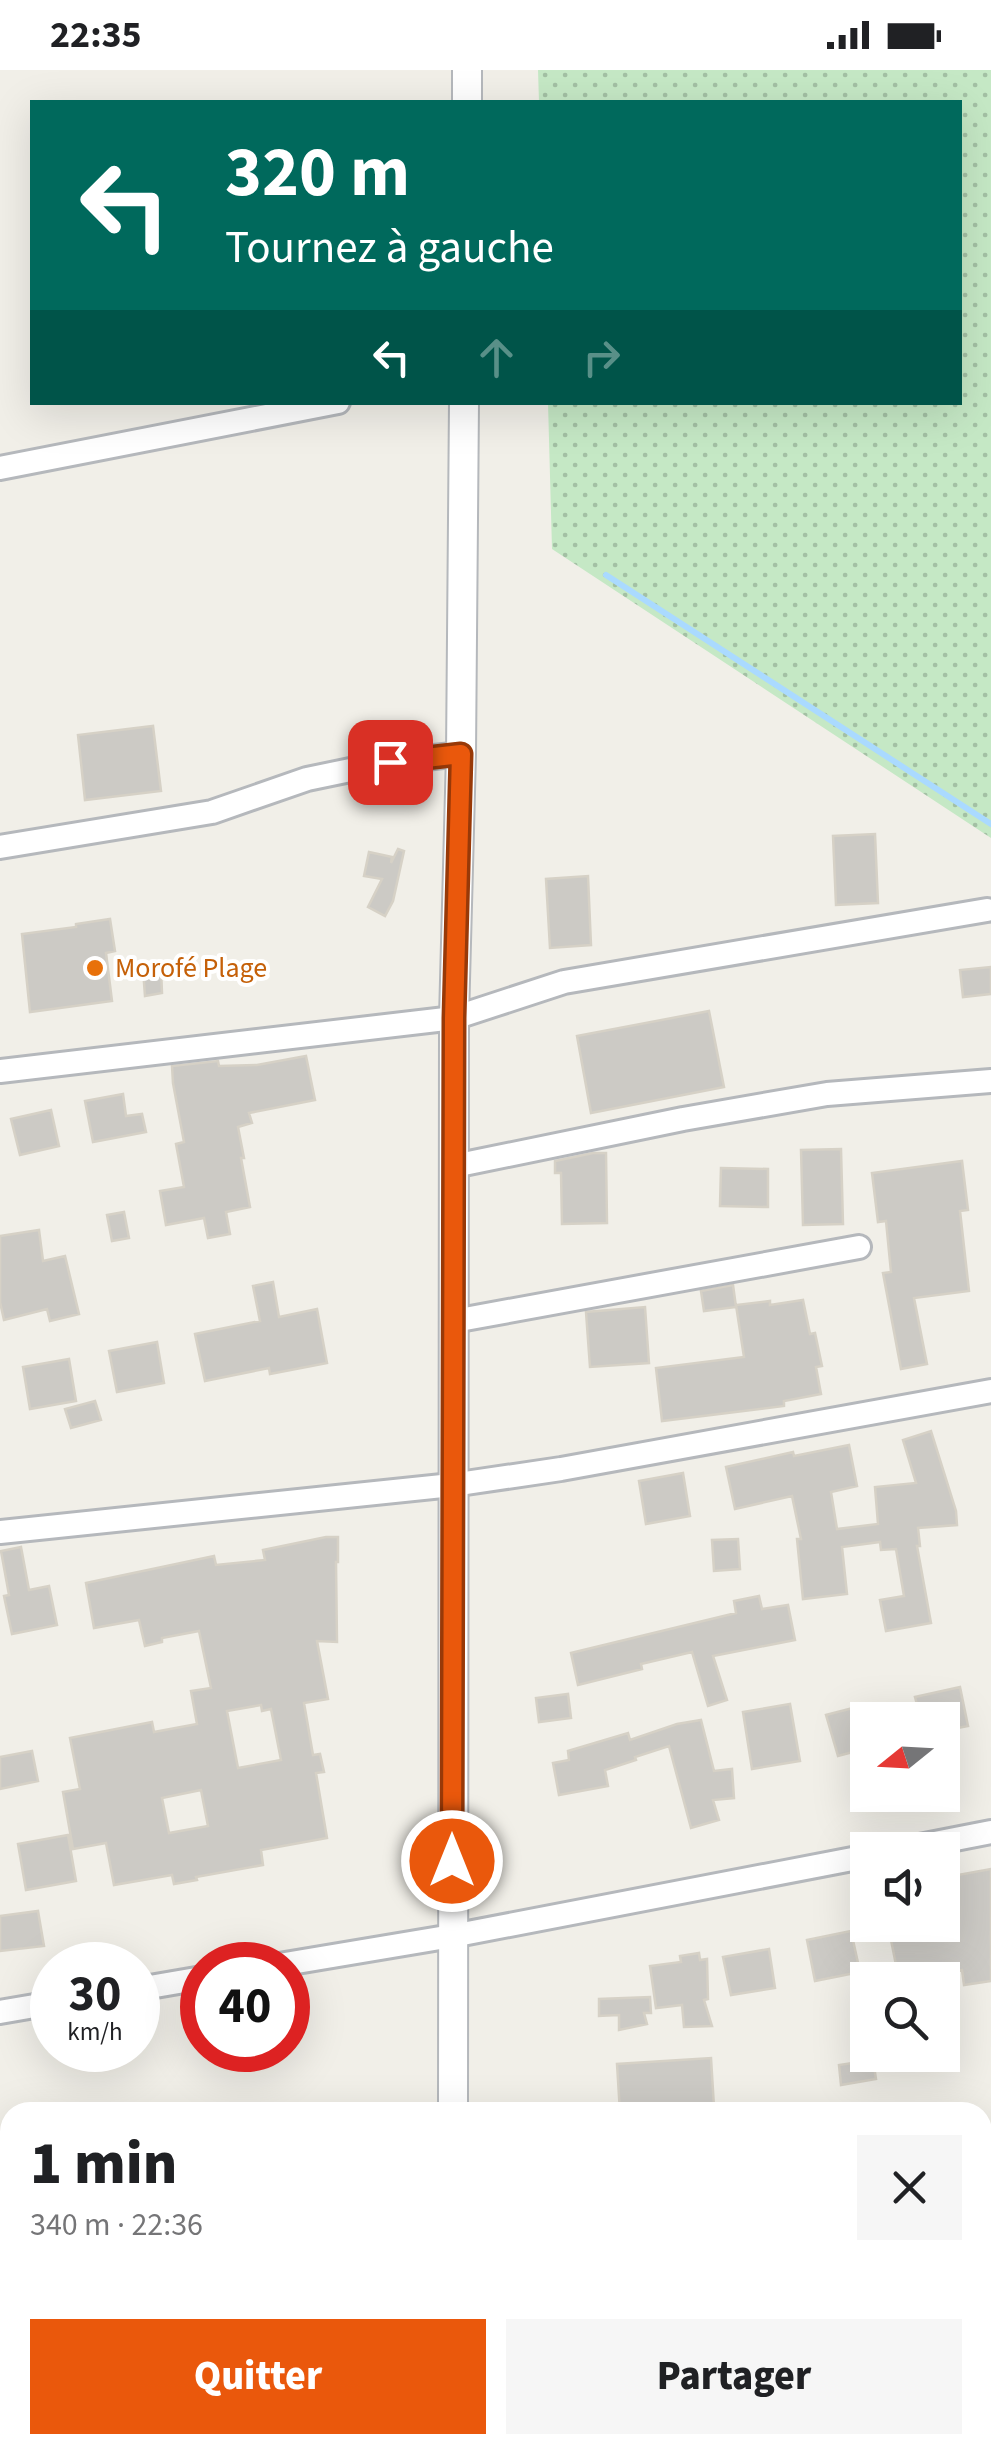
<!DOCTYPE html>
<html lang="fr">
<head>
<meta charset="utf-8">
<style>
  :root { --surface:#fff; --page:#f6f6f6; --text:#202124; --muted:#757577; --accent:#ea580c }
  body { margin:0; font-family:"Source Sans 3",sans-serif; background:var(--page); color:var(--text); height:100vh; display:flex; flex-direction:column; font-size:38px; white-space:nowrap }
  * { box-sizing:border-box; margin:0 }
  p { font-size:32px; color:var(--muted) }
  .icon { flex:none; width:55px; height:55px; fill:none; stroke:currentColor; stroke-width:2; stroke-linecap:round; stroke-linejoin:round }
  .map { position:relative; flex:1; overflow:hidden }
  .panel { position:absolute; left:0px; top:2032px; width:992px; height:352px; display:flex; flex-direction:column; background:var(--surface); border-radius:30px 30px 0 0; box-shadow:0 10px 40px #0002 }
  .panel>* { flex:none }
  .guide { position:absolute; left:30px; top:30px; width:932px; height:305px; border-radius:0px; box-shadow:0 10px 40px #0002; background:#00695c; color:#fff; overflow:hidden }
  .needle { width:65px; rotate:252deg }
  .controls { position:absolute; left:850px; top:1632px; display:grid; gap:20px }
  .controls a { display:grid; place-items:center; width:110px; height:110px; border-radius:0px; background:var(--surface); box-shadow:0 10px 40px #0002; font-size:50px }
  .speed { position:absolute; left:30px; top:1872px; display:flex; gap:20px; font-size:50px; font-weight:700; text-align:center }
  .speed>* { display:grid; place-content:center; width:130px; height:130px; border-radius:50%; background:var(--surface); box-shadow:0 10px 40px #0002; line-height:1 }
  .speed small { font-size:25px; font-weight:400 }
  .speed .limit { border:15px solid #d22; background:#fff; color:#111 }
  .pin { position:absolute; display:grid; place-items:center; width:85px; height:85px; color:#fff; margin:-42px; border-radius:20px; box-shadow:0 5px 15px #0006 }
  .me { position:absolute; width:110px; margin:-55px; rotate:0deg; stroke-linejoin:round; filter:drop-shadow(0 0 8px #0008) }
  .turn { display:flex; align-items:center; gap:35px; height:210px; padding:0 30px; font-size:45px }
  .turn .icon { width:130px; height:130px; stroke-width:2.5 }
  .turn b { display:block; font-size:70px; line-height:85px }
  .lanes { display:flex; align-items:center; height:95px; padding:0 30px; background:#0003; justify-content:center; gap:50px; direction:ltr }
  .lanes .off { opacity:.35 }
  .round { display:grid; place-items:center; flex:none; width:105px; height:105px; border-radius:0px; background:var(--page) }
  .headline { display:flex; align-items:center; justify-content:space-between; height:170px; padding:0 30px }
  h1 { font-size:60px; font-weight:800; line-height:75px }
  .action { display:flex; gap:20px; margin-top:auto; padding:20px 30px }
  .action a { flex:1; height:115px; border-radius:0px; background:var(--accent); color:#fff; font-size:40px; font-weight:800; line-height:115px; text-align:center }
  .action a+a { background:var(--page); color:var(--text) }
  .status { display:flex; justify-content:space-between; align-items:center; height:70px; padding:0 50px; background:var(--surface); direction:ltr }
  .status svg { height:28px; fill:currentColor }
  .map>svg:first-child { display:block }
</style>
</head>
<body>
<div class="status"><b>22:35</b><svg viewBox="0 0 49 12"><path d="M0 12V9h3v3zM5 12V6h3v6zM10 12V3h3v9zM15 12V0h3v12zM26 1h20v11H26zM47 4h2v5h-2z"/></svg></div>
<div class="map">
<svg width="991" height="2384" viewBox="0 0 991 2384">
  <defs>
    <pattern id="grass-dots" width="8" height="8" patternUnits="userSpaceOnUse" patternTransform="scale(2.5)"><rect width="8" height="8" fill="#c5e8c5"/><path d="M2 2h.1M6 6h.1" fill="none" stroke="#a3c0a4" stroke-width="1.8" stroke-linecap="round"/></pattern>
  </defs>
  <rect width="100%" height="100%" fill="#f1efe8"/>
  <!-- grass -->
  <path fill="url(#grass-dots)" d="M 538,0 L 991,0 L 991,768 L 552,479 L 548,333 L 960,332 L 960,32 L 539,32 Z"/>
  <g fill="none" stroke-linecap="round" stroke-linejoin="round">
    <!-- stream -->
    <path stroke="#aadaff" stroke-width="6" d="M 606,505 L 991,754"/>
  </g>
  <!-- building -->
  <path fill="#cccac5" stroke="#d6d1c6" stroke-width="2.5" fill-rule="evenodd" d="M 153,656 L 161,721 L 85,730 L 78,665 Z
    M 875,764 L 878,833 L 836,835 L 833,766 Z
    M 398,779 L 404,781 L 393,831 L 385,846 L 368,837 L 382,809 L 364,806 L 369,782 L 392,787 L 391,793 Z
    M 588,806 L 591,875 L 550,878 L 546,809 Z
    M 110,849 L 115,881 L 106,883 L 112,931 L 30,942 L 22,864 L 76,857 L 76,854 Z
    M 991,897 L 991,924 L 963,927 L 960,900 Z
    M 161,898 L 162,923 L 145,926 L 143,899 Z
    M 709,941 L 724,1017 L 591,1043 L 577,966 Z
    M 306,986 L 315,1030 L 249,1043 L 252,1053 L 238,1057 L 244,1088 L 241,1088 L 250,1137 L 226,1142 L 230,1164 L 208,1168 L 204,1148 L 166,1155 L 160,1121 L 184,1117 L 176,1074 L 184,1072 L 173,1013 L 172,996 L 218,991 L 219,996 L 257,995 Z
    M 123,1024 L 126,1046 L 142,1044 L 146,1062 L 93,1072 L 85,1031 Z
    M 51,1040 L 59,1076 L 20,1085 L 11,1049 Z
    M 841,1079 L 843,1154 L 803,1155 L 801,1080 Z
    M 593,1083 L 606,1083 L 607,1153 L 562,1154 L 561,1103 L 555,1103 L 555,1091 Z
    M 962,1091 L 968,1140 L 960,1141 L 969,1221 L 914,1228 L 927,1294 L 901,1299 L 883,1203 L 891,1202 L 886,1151 L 878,1152 L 872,1103 Z
    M 721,1098 L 768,1099 L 768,1137 L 720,1136 Z
    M 124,1142 L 129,1168 L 112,1171 L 107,1145 Z
    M 39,1160 L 43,1191 L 65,1186 L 79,1244 L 50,1251 L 47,1239 L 4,1250 L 0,1232 L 0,1166 Z
    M 273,1212 L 279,1247 L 317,1239 L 327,1293 L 270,1304 L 269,1298 L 205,1311 L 195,1264 L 260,1251 L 253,1216 Z
    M 733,1215 L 736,1237 L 704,1241 L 701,1221 Z
    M 803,1230 L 810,1264 L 815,1263 L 822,1296 L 816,1297 L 821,1324 L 784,1331 L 784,1336 L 662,1351 L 656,1298 L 744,1287 L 736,1235 L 770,1231 L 770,1235 Z
    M 645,1237 L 649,1293 L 590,1297 L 586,1242 Z
    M 157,1272 L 164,1313 L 117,1322 L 109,1281 Z
    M 69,1289 L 76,1331 L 30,1339 L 23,1297 Z
    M 95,1331 L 101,1350 L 71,1358 L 65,1339 Z
    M 931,1361 L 956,1441 L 957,1455 L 918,1458 L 920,1476 L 917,1476 L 931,1553 L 886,1561 L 880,1530 L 904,1526 L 896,1479 L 881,1480 L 880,1472 L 842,1477 L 847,1524 L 803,1529 L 797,1469 L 801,1469 L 792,1426 L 735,1439 L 726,1397 L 793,1382 L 794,1386 L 849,1375 L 857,1416 L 831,1422 L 837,1459 L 878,1454 L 875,1417 L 916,1413 L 903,1370 Z
    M 683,1403 L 690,1446 L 646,1454 L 639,1411 Z
    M 326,1467 L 338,1467 L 338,1492 L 336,1492 L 337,1572 L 317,1571 L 328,1629 L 304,1633 L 313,1685 L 320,1684 L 324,1702 L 316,1703 L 327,1768 L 261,1780 L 263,1795 L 196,1807 L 197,1810 L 174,1814 L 172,1805 L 114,1815 L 106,1773 L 73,1779 L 63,1722 L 80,1719 L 70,1668 L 152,1652 L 154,1662 L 197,1654 L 191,1621 L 211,1618 L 199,1561 L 162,1568 L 162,1572 L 145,1576 L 139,1550 L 94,1558 L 86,1513 L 214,1486 L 216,1495 L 265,1490 L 263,1480 ZM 261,1635 L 262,1641 L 271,1639 L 281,1690 L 238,1698 L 227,1641 ZM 201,1720 L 208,1756 L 169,1763 L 162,1728 Z
    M 738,1469 L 740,1499 L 714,1501 L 712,1470 Z
    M 21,1477 L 29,1520 L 49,1516 L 57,1555 L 12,1564 L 4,1526 L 9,1525 L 1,1481 Z
    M 759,1526 L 762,1539 L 788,1535 L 795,1570 L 713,1586 L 727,1630 L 708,1636 L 692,1582 L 641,1594 L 642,1599 L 578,1615 L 571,1583 L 736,1543 L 734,1531 Z
    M 960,1617 L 968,1656 L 942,1661 L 942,1650 L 921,1650 L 915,1627 Z
    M 568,1624 L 571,1648 L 539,1652 L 536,1628 Z
    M 790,1634 L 800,1691 L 752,1699 L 743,1642 Z
    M 868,1634 L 868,1678 L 838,1686 L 826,1645 Z
    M 701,1650 L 714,1701 L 732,1699 L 734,1728 L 713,1730 L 719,1750 L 691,1758 L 669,1676 L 635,1687 L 636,1690 L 605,1700 L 608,1716 L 559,1725 L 553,1693 L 569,1690 L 568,1681 L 628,1663 L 630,1670 L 677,1654 Z
    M 32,1681 L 38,1711 L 0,1719 L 0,1687 Z
    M 68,1765 L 76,1811 L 26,1820 L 18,1774 Z
    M 991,1799 L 991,1911 L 964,1915 L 962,1900 L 915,1910 L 899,1910 L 889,1860 L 914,1855 L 956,1855 L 947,1807 Z
    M 38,1841 L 44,1876 L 0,1881 L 0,1846 Z
    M 851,1861 L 860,1902 L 815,1911 L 807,1870 Z
    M 769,1879 L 775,1918 L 731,1925 L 723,1887 Z
    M 699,1883 L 700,1890 L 707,1889 L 708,1929 L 704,1930 L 712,1956 L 684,1957 L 682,1935 L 656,1938 L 650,1896 L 681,1892 L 680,1886 Z
    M 650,1927 L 651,1943 L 644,1943 L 647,1954 L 619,1960 L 619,1945 L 599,1946 L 599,1929 Z
    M 711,1988 L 714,2037 L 675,2038 L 677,2042 L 620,2042 L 617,1994 Z
    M 873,1990 L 876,2009 L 841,2015 L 839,1995 Z"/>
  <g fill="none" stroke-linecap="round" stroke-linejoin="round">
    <!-- minor casing -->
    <g stroke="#b5b8bc" stroke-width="28">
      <path id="minor" d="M 0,398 L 338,332
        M 0,777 L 212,742 L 307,709 L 389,692 L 461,684
        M 0,1001 L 454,948 L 564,912 L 987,840
        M 454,1096 L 683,1049 L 827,1024 L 991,1011
        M 454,1251 L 859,1177
        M 0,1462 L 452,1415 L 561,1399 L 991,1321
        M 899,1780 L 991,1762
        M 279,1895 L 452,1866 L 868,1786
        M 138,1919 L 202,1908
        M 0,1942 L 52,1933
        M 982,2268 L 991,2267
        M 295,2384 L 350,2375"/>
    </g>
    <!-- tertiary casing -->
    <g stroke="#b5b8bc" stroke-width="32">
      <path id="tertiary" d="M 467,32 L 467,0
        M 453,2042 L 454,948 L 461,684 L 464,332
        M 454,2375 L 454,2384"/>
    </g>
    <!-- minor -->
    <use href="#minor" stroke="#fff" stroke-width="22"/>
    <!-- tertiary -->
    <use href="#tertiary" stroke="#fff" stroke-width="28"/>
  </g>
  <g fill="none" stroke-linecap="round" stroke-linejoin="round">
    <!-- route casing -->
    <g stroke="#983908" stroke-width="25">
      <path id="route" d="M 390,692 L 461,684 L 454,948 L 452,1791"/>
    </g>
    <!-- route -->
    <use href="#route" stroke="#ea580c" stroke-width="18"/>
  </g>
  <!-- markers -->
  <circle fill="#e8710a" stroke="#fff" stroke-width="4" cx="95" cy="898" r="10"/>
  <g text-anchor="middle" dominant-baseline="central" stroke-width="8" stroke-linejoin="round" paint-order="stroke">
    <!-- food labels -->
    <g font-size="28" fill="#c56008" stroke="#fff" text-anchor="start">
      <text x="115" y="898">Morofé Plage</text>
    </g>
  </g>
</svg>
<div class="controls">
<a><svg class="needle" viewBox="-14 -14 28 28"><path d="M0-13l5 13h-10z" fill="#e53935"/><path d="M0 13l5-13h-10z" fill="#757577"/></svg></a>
<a><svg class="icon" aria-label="sound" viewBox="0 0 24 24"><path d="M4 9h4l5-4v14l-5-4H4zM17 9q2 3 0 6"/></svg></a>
<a><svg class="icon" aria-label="search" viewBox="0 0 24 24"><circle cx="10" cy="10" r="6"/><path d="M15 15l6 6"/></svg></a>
</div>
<div class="speed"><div>30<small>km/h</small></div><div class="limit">40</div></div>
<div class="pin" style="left:390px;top:692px;background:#d93025"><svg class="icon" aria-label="arrive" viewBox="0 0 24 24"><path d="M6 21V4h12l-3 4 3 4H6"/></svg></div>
<svg class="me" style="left:452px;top:1791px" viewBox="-20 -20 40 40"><circle r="17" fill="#ea580c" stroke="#fff" stroke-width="3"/><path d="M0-11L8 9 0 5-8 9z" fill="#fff"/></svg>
<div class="guide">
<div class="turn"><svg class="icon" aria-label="left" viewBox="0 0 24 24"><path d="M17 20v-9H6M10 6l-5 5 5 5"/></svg><div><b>320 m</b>Tournez à gauche</div></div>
<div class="lanes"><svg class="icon" aria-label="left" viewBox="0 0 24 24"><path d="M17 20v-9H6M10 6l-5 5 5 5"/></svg><svg class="icon off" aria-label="ahead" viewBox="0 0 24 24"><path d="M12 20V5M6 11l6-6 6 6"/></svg><svg class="icon off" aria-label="right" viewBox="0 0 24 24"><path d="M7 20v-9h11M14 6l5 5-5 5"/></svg></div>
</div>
<section class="panel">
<div class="headline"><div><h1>1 min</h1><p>340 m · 22:36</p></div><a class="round"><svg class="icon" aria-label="close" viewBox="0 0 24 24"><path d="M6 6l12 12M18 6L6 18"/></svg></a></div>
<div class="action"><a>Quitter</a><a>Partager</a></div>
</section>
</div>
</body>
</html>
